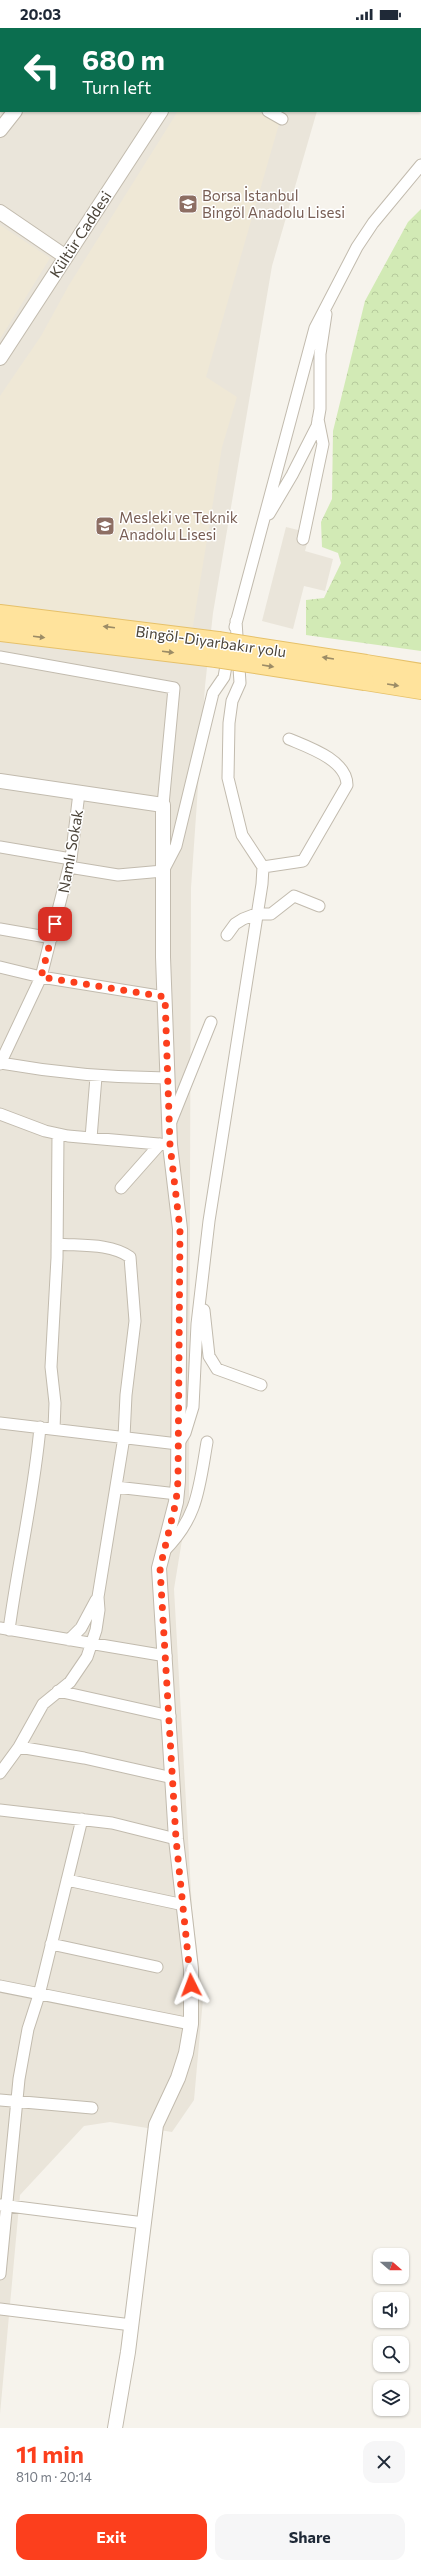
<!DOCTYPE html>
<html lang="en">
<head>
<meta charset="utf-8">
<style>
  :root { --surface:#fff; --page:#f6f6f7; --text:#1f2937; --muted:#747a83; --accent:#fc3f1d }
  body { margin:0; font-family:Commissioner,sans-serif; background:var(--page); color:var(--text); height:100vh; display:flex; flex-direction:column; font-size:15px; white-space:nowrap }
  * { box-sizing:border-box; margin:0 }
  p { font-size:13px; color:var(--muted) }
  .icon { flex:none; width:22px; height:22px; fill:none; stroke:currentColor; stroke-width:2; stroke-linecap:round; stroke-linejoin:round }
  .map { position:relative; height:2400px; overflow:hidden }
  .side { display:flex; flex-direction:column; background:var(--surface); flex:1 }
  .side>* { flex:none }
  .top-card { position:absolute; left:0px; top:0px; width:421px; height:84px; box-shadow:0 1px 3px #0004; background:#0b6e4f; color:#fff; overflow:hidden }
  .needle { width:26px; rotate:110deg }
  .buttons { position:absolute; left:373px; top:2220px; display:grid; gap:8px }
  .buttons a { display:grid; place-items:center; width:36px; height:36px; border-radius:8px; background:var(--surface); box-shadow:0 1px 3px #0004; font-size:20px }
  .pin { position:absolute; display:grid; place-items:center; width:34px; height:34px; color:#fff; margin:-17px; border-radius:8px; box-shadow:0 2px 6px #0006 }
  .me { position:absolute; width:44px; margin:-22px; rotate:357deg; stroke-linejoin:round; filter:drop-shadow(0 0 3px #0008) }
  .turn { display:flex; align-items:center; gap:14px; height:84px; padding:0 16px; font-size:18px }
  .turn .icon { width:52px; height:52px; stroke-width:2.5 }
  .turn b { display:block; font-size:28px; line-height:34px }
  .round { display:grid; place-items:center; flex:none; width:42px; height:42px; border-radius:12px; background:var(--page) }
  .overview { display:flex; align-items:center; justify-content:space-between; height:68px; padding:0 16px }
  h1 { font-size:24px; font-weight:700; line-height:30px; color:var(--accent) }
  .primary-button { display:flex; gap:8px; margin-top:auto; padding:8px 16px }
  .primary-button a { flex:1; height:46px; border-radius:12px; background:var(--accent); color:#fff; font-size:16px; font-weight:700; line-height:46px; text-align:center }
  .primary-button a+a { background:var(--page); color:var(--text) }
  .status { display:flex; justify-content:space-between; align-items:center; height:28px; padding:0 20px; background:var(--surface); direction:ltr }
  .status svg { height:11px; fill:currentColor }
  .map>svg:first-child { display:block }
</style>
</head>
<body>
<div class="status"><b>20:03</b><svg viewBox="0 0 49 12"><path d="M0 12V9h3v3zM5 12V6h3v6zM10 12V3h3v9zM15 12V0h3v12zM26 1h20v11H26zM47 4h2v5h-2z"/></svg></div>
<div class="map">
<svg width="421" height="2400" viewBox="0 0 421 2400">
  <defs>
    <pattern id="forest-crowns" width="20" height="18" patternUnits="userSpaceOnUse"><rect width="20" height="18" fill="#d2eab5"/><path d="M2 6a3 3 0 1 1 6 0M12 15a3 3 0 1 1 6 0" fill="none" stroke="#b6ca9c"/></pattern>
  </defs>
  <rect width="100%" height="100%" fill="#f6f3ec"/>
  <!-- residential -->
  <path fill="#eae5da" d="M 0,0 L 341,0 L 1,1 L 1,83 L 317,83 L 272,238 L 213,585 L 205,658 L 191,860 L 189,1469 L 174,1561 L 192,1881 L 203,1971 L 194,2072 L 172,2104 L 110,2094 L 84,2098 L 20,2167 L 0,2386 Z
    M 286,499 L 310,505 L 305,523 L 333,531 L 325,563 L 304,558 L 293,601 L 262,593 Z"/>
  <!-- education -->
  <path fill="#efe8d6" d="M 178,83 L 257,83 L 279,96 L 206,349 L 237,369 L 222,419 L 192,604 L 0,576 L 0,368 L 41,308 L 69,257 Z
    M 0,197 L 50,230 L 0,311 Z"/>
  <!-- forest -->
  <path fill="url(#forest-crowns)" d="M 421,181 L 421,623 L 306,607 L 306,572 L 324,570 L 341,535 L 338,525 L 322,519 L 321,494 L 332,471 L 333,403 L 365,273 L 408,194 Z"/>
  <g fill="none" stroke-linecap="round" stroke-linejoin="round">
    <!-- minor casing -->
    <g stroke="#c2bbae" stroke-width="13">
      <path id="minor" d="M 293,0 L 296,1
        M 319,1 L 319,0
        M 336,1 L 336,0
        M 367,1 L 367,0
        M 0,29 L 1,29
        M 268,83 L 282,91
        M 269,486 L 292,447 L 317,398 L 320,381 L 320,326 L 326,286
        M 303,511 L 323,416 L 318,391
        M 235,599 L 315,300 L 357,219 L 373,195 L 421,137
        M 0,629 L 174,660 L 163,777
        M 0,819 L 71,831
        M 69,839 L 118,847 L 163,843 L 176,818 L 213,665 L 224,649 L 228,627
        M 263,839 L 303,833 L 347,757 C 347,732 308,719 289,711
        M 0,901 L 52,910
        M 227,907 L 235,896 L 243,891 L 256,886 L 271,886 L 294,868 L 319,878
        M 0,939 L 41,949 L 165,969
        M 0,1035 C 56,1045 110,1050 167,1050
        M 0,1036 L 41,949 L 71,831 L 79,765
        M 0,1086 L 45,1103 L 68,1108 L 170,1117
        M 170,1096 L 211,994
        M 91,1110 L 96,1049
        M 121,1160 L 160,1116
        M 204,1282 L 209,1328 L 217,1341 L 261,1357
        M 0,1395 L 178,1416 L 185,1405 L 193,1379 L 197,1296 L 209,1193 L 262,856 L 263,839 L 242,807 L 228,750 L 229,695 L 232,673 L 240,655 L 236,593
        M 54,1401 L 55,1375 L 51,1339 L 57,1230 L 58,1106
        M 116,1459 L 177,1466
        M 163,1524 C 198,1490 199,1460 207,1414
        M 0,1600 L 166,1628
        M 9,1602 C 18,1534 34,1468 40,1399
        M 69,1612 L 81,1600 L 96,1572
        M 58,1663 L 170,1688
        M 19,1719 L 84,1730 L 173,1750
        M 0,1745 L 19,1719 L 43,1676 L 70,1654 L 87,1629 L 96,1602 L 99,1582 L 98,1569 L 124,1409 L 126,1367 L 135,1293 L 130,1229 C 110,1215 80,1218 57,1216
        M 0,1782 L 112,1795 L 176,1811
        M 67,1852 L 184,1877
        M 51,1916 L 157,1939
        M 0,1958 L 191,1996
        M 0,2072 L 92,2080
        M 1,2177 L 144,2195
        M 0,2246 L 19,2051 L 28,2001 L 39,1967 L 82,1791
        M 0,2281 L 132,2297"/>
    </g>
    <!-- tertiary casing -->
    <g stroke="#c2bbae" stroke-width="16">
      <path id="tertiary" d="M 80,1 L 81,0
        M 215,1 L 216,0
        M 0,102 L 15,83
        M 0,184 L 66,229
        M 0,330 L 161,83
        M 0,753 L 163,777 L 163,929 L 170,1117 L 180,1201 L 178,1453 L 176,1474 L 159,1540 L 176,1811 L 191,1941 L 191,1996 L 186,2025 L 178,2050 L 156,2097 L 128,2324 L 115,2400"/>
    </g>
    <!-- primary casing -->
    <g stroke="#e6c16a" stroke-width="20">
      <path id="primary" d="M 0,586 L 218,613
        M 0,604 L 216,630
        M 366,636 L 421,645
        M 365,653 L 421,662"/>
    </g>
    <!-- minor -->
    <use href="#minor" stroke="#fff" stroke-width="11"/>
    <!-- tertiary -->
    <use href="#tertiary" stroke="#fff" stroke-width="14"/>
    <!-- primary -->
    <use href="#primary" stroke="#ffe39c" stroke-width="18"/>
    <!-- primary-bridge casing -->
    <g stroke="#e6c16a" stroke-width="20" stroke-linecap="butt">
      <path id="primary-bridge" d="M 218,613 L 366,636
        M 216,630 L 365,653"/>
    </g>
    <!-- primary-bridge -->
    <use href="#primary-bridge" stroke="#ffe39c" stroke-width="18"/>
  </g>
  <!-- one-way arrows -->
  <defs><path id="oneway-solid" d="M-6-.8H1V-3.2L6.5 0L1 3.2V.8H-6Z"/></defs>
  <g fill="#9c8c66">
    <use href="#oneway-solid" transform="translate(109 599) rotate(-173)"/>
    <use href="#oneway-solid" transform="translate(39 609) rotate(7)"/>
    <use href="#oneway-solid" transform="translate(168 624) rotate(7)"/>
    <use href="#oneway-solid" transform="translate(328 630) rotate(-171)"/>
    <use href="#oneway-solid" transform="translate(268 638) rotate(9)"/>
    <use href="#oneway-solid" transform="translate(393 657) rotate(9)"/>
  </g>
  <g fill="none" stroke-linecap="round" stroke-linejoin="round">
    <!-- route -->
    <path stroke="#fc3f1d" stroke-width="7" stroke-dasharray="0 12.6" d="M 55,896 L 41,949 L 165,969 L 170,1117 L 180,1201 L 178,1453 L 176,1474 L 160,1540 L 176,1811 L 191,1957"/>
  </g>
  <!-- icons -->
  <defs>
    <g id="school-square" transform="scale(1)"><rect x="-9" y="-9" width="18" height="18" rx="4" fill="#8d6e63" stroke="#fff"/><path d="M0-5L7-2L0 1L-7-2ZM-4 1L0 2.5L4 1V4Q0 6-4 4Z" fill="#fff"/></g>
  </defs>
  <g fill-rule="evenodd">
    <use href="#school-square" x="188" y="176"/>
    <use href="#school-square" x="105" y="498"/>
  </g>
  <g text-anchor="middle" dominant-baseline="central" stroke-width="3" stroke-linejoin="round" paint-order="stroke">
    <!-- education labels -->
    <g font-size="15" fill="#785e54" stroke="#fff" text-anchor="start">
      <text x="202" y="167">Borsa İstanbul<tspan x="202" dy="17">Bingöl Anadolu Lisesi</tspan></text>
      <text x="119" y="489">Mesleki ve Teknik<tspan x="119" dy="17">Anadolu Lisesi</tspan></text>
    </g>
    <!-- street labels -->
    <g font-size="15" fill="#4b4439" stroke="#fff">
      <text transform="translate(80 206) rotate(-57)">Kültür Caddesi</text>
      <text transform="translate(211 613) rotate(8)">Bingöl-Diyarbakır yolu</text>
      <text transform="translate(70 823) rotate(-80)">Namlı Sokak</text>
    </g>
  </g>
</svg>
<div class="buttons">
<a><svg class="needle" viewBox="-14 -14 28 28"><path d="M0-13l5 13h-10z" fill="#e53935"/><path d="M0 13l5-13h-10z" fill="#747a83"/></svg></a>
<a><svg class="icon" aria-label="sound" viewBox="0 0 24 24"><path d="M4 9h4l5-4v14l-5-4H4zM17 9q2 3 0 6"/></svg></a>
<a><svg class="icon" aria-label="search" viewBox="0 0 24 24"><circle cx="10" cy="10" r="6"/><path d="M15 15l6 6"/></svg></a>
<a><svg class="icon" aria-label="layers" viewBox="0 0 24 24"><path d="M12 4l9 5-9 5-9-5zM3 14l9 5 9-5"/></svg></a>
</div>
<div class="pin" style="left:55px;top:896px;background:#d93025"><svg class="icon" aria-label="arrive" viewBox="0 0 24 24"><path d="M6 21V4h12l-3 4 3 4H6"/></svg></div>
<svg class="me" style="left:191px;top:1957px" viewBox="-20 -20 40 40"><path d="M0-17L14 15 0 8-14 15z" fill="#fc3f1d" stroke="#fff" stroke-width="4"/></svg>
<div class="top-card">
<div class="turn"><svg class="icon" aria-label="left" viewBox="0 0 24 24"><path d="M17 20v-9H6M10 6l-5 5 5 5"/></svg><div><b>680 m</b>Turn left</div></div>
</div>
</div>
<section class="side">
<div class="overview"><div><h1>11 min</h1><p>810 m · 20:14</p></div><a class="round"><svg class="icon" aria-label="close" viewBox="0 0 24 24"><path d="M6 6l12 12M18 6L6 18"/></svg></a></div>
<div class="primary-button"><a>Exit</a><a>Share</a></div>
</section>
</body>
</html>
